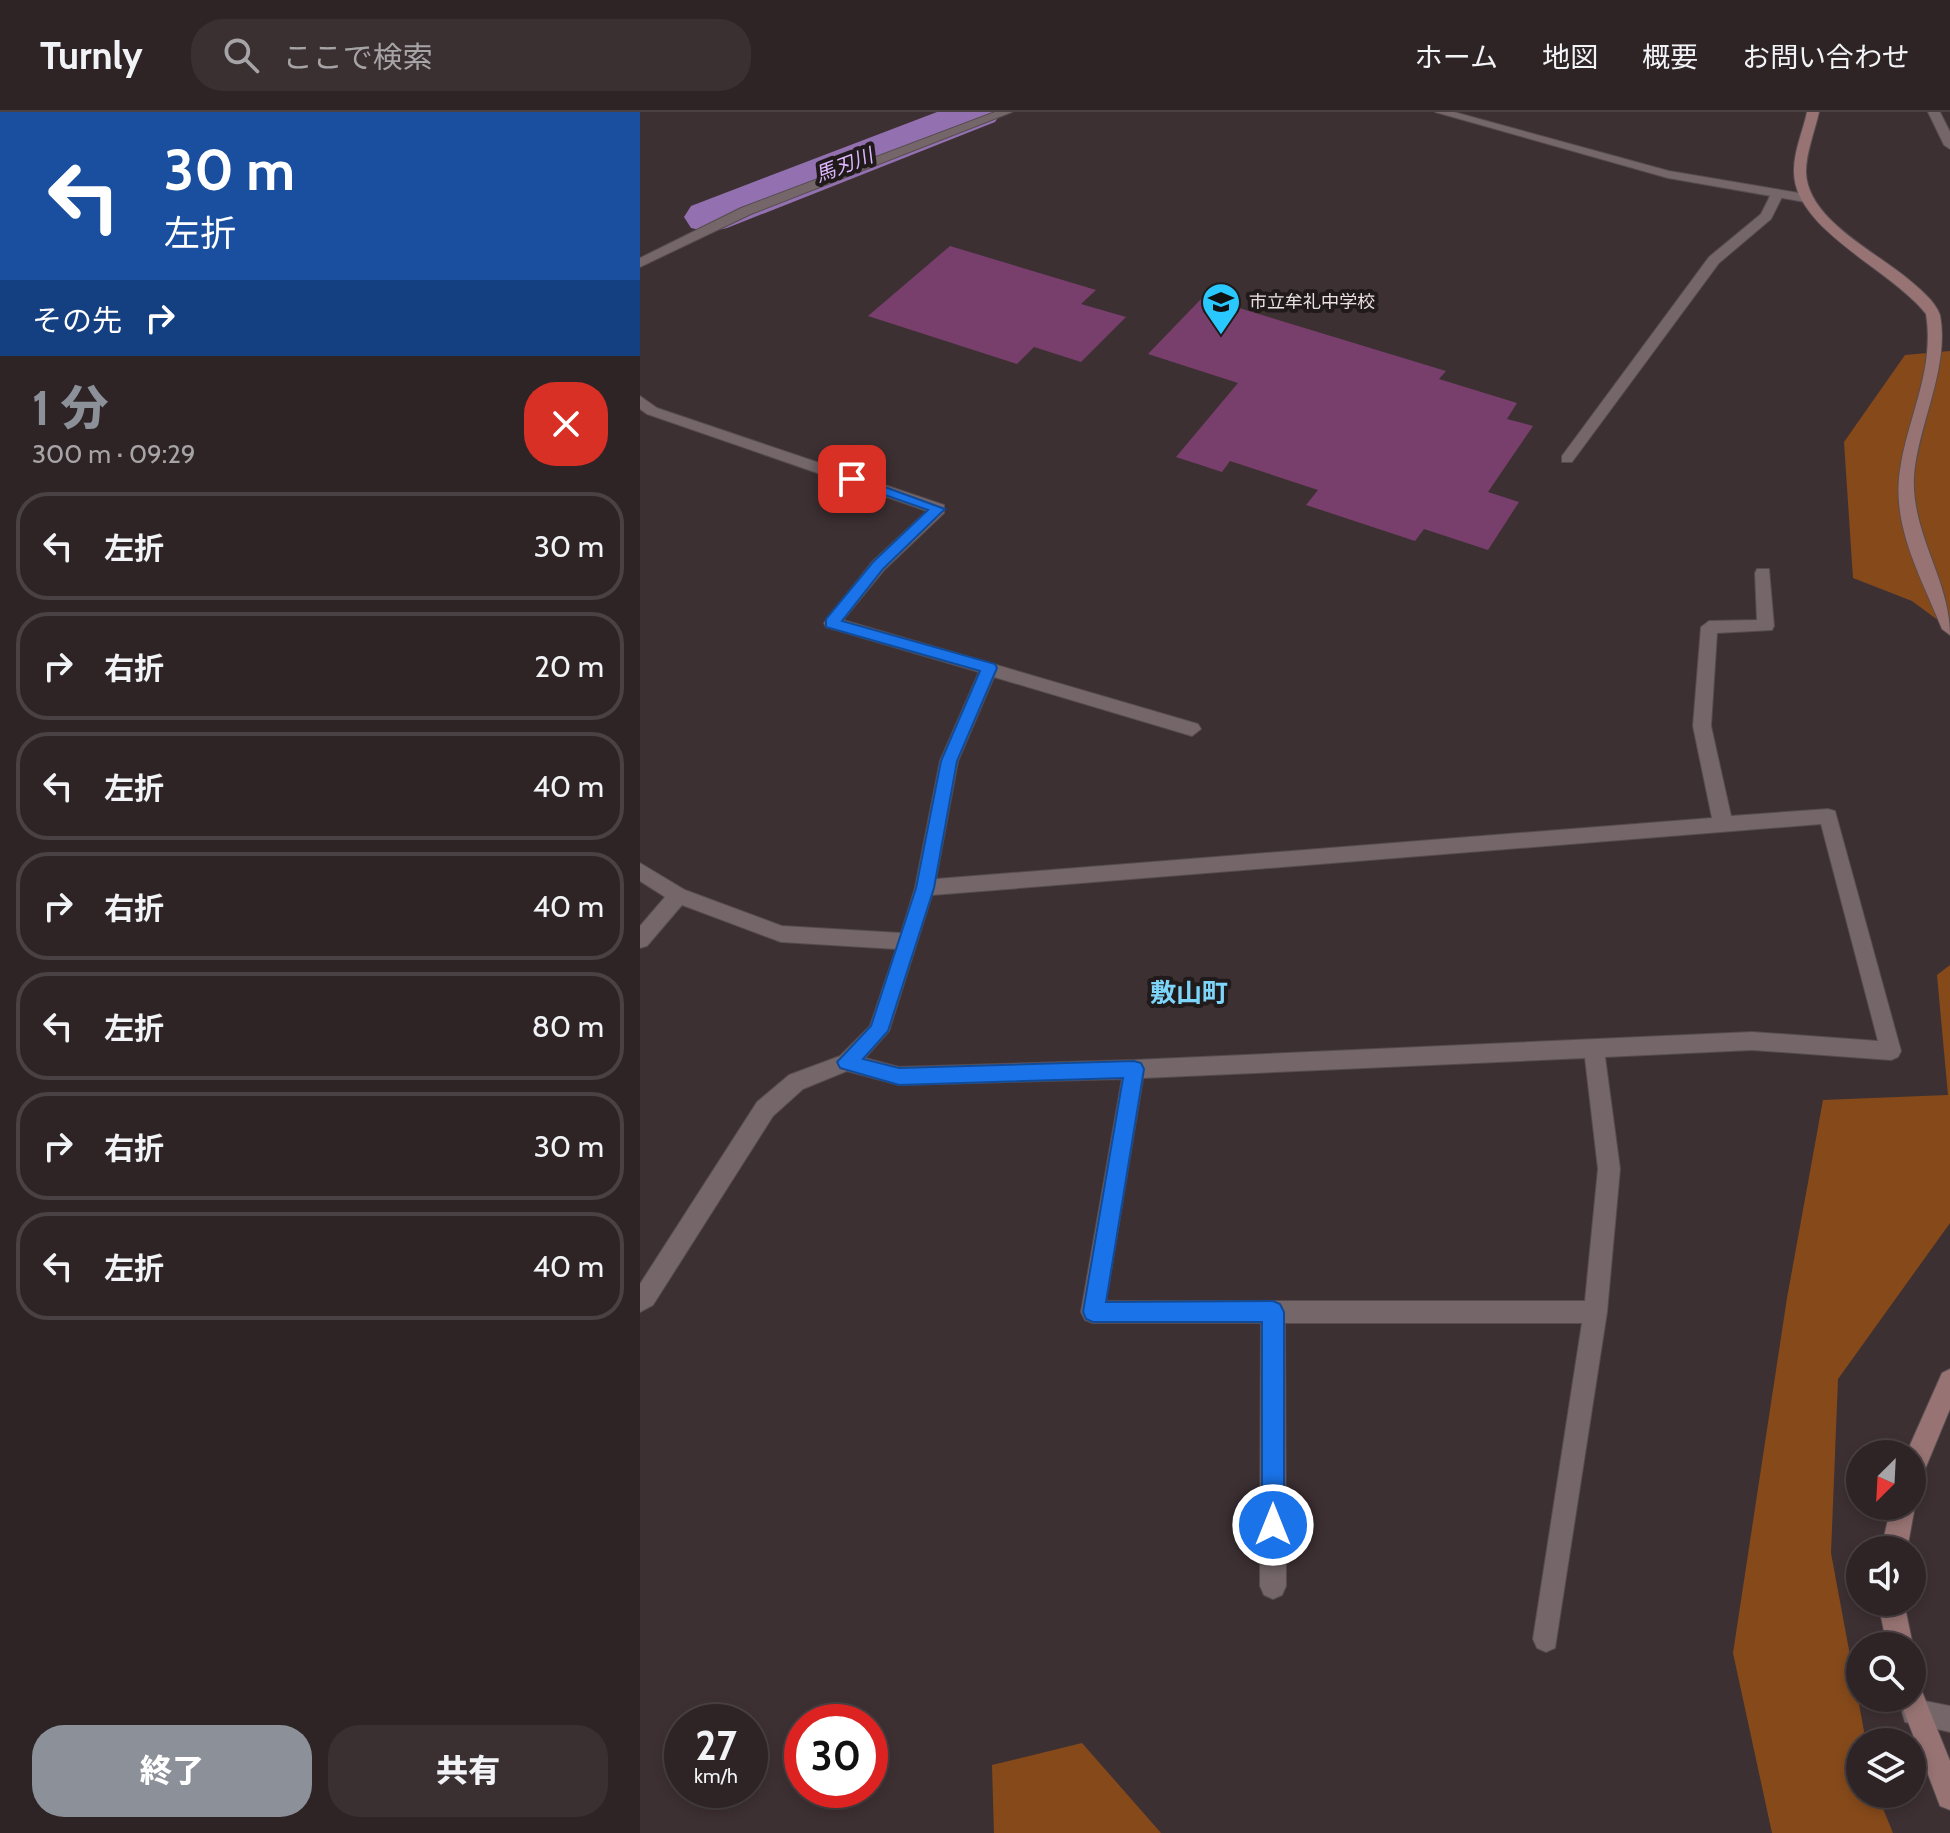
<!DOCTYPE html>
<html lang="ja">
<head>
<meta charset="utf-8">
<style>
  :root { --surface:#2e2426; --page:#3a3032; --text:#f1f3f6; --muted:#a7a4a7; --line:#494143; --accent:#8c9099 }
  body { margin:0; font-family:Cabin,"Noto Sans JP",sans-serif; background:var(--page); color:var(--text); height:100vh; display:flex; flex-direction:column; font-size:30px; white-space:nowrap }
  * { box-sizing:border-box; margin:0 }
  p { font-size:26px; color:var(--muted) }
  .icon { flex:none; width:44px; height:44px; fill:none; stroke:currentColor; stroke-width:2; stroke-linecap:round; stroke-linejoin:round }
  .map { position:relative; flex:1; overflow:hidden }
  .drawer { display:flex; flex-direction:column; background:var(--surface); width:640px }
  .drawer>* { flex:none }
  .top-card { background:#1a4fa0; color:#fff; overflow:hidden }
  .needle { width:52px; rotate:204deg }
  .fabs { position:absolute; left:1206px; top:1328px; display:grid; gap:16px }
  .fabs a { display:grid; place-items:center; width:80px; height:80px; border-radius:50%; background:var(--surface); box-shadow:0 4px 12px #0003,0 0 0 2px var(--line); font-size:40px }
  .speed { position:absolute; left:24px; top:1592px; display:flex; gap:16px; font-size:40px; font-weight:700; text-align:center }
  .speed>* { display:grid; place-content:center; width:104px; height:104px; border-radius:50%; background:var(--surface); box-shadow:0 4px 12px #0003,0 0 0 2px var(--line); line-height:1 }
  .speed small { font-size:20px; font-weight:400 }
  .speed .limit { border:12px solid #d22; background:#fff; color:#111 }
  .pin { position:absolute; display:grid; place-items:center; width:68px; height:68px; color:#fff; margin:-34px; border-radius:16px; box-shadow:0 4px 12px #0006 }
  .me { position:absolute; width:88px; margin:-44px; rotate:0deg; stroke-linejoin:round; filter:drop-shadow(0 0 6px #0008) }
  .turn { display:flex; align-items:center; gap:28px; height:168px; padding:0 32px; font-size:36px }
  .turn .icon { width:104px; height:104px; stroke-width:2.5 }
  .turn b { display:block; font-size:56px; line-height:68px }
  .then { display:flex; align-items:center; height:76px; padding:0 32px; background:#0003; gap:16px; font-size:30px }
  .round { display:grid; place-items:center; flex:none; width:84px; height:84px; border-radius:32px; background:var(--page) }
  .summary { display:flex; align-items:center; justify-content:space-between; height:136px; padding:0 32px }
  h1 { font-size:48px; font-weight:800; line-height:60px; color:var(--accent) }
  .action { display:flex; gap:16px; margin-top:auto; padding:16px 32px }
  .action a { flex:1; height:92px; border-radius:32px; background:var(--accent); color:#fff; font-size:32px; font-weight:800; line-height:92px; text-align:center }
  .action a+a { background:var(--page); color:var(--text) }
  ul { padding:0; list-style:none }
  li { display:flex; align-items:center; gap:24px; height:108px; margin:0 16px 12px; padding:0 16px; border:4px solid var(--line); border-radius:32px }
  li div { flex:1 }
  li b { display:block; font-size:30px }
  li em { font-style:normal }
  header { display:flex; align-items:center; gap:48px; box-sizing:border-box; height:112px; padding:0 40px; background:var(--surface); border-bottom:2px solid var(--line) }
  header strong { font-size:38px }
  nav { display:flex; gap:44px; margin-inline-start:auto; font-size:28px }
  .search { width:560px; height:72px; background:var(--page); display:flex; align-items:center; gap:20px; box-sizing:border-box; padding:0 28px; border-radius:32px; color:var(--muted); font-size:30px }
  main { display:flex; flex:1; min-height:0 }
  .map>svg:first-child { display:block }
</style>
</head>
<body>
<header>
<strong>Turnly</strong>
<div class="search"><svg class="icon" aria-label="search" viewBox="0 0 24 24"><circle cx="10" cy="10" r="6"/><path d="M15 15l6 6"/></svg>ここで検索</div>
<nav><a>ホーム</a><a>地図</a><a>概要</a><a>お問い合わせ</a></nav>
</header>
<main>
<section class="drawer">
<div class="top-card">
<div class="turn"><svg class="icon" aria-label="left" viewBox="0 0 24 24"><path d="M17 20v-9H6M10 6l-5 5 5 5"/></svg><div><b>30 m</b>左折</div></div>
<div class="then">その先<svg class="icon" aria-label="right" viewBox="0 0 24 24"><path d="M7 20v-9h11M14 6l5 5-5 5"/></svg></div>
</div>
<div class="summary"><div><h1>1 分</h1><p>300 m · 09:29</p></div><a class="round" style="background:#d93025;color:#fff"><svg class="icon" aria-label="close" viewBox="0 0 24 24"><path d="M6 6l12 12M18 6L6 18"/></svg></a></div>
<ul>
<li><svg class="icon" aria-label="left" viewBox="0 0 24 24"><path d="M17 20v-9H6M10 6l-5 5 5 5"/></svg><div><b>左折</b></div><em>30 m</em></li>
<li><svg class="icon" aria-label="right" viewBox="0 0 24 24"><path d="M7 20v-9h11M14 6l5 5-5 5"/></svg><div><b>右折</b></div><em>20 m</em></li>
<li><svg class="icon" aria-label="left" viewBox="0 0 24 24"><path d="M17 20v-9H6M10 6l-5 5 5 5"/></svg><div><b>左折</b></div><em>40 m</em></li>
<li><svg class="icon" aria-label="right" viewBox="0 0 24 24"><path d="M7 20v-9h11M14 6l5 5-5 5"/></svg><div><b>右折</b></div><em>40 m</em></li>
<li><svg class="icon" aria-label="left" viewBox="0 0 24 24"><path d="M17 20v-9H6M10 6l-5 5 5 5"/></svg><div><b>左折</b></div><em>80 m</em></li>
<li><svg class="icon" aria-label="right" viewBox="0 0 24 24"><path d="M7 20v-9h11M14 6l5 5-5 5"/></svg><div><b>右折</b></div><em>30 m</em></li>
<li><svg class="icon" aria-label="left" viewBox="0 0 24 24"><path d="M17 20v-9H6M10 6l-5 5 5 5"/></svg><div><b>左折</b></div><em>40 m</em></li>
</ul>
<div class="action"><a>終了</a><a>共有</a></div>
</section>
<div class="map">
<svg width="1310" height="1721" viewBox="0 0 1310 1721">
  <rect width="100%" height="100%" fill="#3d3033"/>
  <!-- forest -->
  <path fill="#864a1a" d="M 1310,239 L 1310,517 L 1272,489 L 1213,466 L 1204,330 L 1265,243 Z
    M 1310,853 L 1310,1111 L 1198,1267 L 1191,1441 L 1226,1630 L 1220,1630 L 1220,1682 L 1237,1682 L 1253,1721 L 1132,1721 L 1093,1541 L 1147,1186 L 1183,988 L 1308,983 L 1297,863 Z
    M 442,1631 L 521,1721 L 354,1721 L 352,1653 Z"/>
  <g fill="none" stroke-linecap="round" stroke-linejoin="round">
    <!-- river -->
    <path fill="#9371b1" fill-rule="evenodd" d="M 297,0 L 362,0 L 355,10 L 87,116 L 69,120 L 51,116 L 44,105 L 51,94 Z"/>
  </g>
  <!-- building -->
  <path fill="#783f6c" d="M 310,134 L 456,178 L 441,192 L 486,205 L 441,250 L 394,235 L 377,252 L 228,204 Z
    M 563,185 L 806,259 L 799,267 L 877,291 L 867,307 L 893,314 L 848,380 L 879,390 L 848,438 L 784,417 L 775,429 L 666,393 L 678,378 L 590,349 L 582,360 L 536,345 L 598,271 L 508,242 Z"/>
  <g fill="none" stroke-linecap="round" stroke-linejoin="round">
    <!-- lane casing -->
    <g stroke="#564c4f" stroke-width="2">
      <path id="lane" d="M 1137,79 L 1143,83 L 1131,107 L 1079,151 L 932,350 L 922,350 L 922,344 L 1069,145 L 1121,102 L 1132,80 Z"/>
    </g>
    <!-- street casing -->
    <g stroke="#564c4f" stroke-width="2">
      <path id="street" d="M 355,0 L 372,0 L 111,102 L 0,155 L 0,146 L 101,96 Z
        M 795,0 L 814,0 L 1029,59 L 1165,82 L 1171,86 L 1165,90 L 1028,66 Z
        M 1288,0 L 1300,0 L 1310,20 L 1310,37 L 1304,33 Z
        M 0,284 L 17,296 L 304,393 L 304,401 L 244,458 L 203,508 L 558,612 L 561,617 L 552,624 L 354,565 L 318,649 L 296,767 L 1072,706 L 1053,614 L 1061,515 L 1069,509 L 1117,508 L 1115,461 L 1117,457 L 1129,457 L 1134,514 L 1132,518 L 1077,521 L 1071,614 L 1091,704 L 1188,697 L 1195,699 L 1261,939 L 1258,945 L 1251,948 L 1112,938 L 965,945 L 980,1057 L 967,1200 L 915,1536 L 906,1540 L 897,1536 L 893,1527 L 942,1211 L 645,1211 L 646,1474 L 642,1483 L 633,1487 L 624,1483 L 620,1474 L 621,1211 L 453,1211 L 445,1208 L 441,1200 L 482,967 L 259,973 L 207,959 L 163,977 L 133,1004 L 13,1193 L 0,1200 L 0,1172 L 117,990 L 149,963 L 200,944 L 230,914 L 256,837 L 141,830 L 42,793 L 7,834 L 0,836 L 0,814 L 25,785 L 0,769 L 0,751 L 45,778 L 142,814 L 261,821 L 275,776 L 300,649 L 339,560 L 186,515 L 184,511 L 232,450 L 287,399 L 7,302 L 0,297 ZM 1181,712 L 1238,929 L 1112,920 L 494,948 L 259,955 L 225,946 L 249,919 L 292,783 ZM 945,946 L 958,1057 L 945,1189 L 466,1189 L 503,966 Z
        M 1275,1587 L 1310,1594 L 1310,1620 L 1265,1610 L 1262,1600 L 1265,1590 Z"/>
    </g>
    <!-- secondary casing -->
    <g stroke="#564c4f" stroke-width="2">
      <path id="secondary" d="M 1167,0 L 1179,0 C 1175,19 1166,40 1166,60 C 1167,107 1236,140 1268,167 C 1279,176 1295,189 1300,203 C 1310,255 1278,313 1274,364 C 1271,422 1310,468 1310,523 L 1302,517 C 1282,467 1251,414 1260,358 C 1268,304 1295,258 1286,202 C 1253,159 1155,118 1154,61 C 1153,41 1163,19 1167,0 Z
        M 1310,1257 L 1310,1297 L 1281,1367 L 1272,1370 L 1272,1342 L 1266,1342 L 1302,1261 Z
        M 1272,1386 L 1275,1394 L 1267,1438 L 1241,1438 L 1251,1394 L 1272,1394 Z
        M 1238,1490 L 1264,1490 L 1273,1534 L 1272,1537 L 1272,1534 L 1247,1534 Z
        M 1272,1573 L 1281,1577 L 1310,1649 L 1310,1698 L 1300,1694 L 1259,1586 L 1272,1586 Z"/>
    </g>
    <!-- lane -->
    <use href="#lane" fill="#746669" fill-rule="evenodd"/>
    <!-- street -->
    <use href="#street" fill="#746669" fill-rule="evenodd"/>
    <!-- secondary -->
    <use href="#secondary" fill="#977473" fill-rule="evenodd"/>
  </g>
  <!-- route -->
  <path fill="#1a73e8" stroke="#114b97" stroke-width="2" d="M 212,363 L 305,397 L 243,457 L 202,509 L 355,552 L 357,556 L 317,649 L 294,776 L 248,919 L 223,947 L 259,956 L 494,949 L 501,951 L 504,957 L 466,1190 L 633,1189 L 640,1192 L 644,1200 L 644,1413 L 641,1421 L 633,1425 L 625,1421 L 622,1413 L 622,1210 L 453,1210 L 446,1207 L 443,1200 L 483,966 L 259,973 L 200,956 L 197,950 L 231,914 L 276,776 L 301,649 L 340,559 L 186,515 L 186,507 L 233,450 L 288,398 L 207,370 L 205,367 Z"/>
  <!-- icons -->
  <defs>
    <g id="school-pin" transform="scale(2)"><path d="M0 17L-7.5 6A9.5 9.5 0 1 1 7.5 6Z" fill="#29c8ff" stroke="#201a1b"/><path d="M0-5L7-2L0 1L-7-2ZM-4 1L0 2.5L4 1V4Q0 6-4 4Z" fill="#111"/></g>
  </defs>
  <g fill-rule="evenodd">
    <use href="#school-pin" x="581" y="190"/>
  </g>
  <g text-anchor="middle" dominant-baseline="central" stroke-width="8" stroke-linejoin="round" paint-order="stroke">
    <!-- far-poi labels -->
    <g font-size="18" fill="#e9e0e2" stroke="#201a1b" text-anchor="start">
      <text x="609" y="190">市立牟礼中学校</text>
    </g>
    <!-- far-water labels -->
    <g font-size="20" font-style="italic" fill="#dcb6fd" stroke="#201a1b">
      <text transform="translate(204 53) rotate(-21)">馬刃川</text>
    </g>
    <!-- quarter labels -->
    <g font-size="26" font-weight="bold" fill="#7dd5fa" stroke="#201a1b">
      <text x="549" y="881">敷山町</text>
    </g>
  </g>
</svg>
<div class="fabs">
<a><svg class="needle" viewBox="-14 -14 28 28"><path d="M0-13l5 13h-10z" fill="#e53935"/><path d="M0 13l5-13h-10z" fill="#a7a4a7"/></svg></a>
<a><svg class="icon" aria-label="sound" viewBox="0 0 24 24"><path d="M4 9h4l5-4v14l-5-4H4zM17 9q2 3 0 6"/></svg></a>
<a><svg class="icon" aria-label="search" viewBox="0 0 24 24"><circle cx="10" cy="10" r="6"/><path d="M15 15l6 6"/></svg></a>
<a><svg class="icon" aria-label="layers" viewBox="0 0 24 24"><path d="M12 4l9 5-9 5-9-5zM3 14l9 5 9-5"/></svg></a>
</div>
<div class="speed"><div>27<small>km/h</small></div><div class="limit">30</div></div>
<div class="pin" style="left:212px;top:367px;background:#d93025"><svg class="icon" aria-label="arrive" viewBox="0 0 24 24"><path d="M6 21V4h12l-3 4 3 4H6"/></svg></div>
<svg class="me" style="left:633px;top:1413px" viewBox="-20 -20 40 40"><circle r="17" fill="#1a73e8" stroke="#fff" stroke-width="3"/><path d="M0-11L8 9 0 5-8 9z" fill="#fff"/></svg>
</div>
</main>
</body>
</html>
